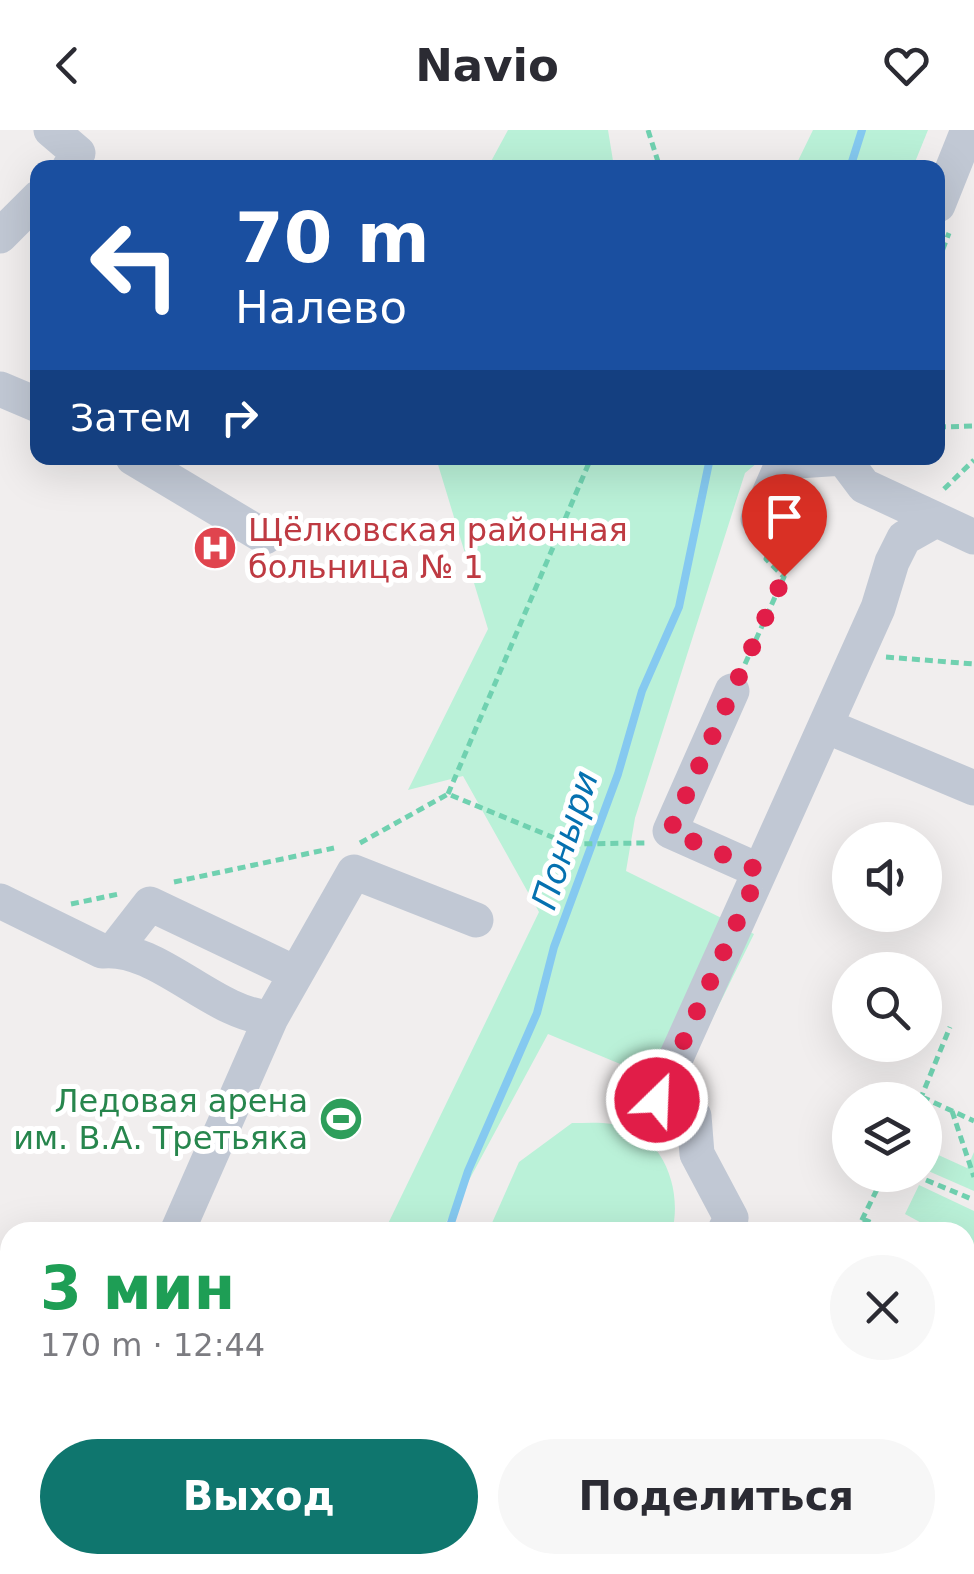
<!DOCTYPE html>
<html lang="ru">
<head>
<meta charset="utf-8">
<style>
  :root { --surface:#fff; --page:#f7f7f7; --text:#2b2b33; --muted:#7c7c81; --accent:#0f766e }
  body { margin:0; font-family:"DejaVu Sans",sans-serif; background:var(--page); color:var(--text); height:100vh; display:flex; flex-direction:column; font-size:38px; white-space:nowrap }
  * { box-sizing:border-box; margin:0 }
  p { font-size:32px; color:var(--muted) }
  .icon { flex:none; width:55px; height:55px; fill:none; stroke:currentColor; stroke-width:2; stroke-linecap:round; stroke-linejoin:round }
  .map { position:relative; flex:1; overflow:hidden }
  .sheet { position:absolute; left:0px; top:1092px; width:975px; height:352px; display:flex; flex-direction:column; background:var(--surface); border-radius:30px 30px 0 0; box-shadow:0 10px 40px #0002 }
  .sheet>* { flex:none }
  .banner { position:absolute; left:30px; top:30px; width:915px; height:305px; border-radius:20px; box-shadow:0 10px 40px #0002; background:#1a4fa0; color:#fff; overflow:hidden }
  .controls { position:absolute; left:832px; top:692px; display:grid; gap:20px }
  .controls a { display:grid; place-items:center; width:110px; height:110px; border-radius:50%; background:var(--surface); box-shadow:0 10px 40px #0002; font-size:50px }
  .pin { position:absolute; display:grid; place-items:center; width:85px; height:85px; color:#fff; margin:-102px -42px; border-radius:50% 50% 50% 0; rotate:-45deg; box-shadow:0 0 10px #0007 }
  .pin .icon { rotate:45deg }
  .me { position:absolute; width:110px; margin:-55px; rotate:24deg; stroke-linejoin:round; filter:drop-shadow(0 0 8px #0008) }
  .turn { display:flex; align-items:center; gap:35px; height:210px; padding:0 40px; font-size:45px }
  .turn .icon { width:130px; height:130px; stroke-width:2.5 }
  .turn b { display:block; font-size:70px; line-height:85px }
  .then { display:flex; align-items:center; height:95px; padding:0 40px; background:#0003; gap:20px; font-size:38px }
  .round { display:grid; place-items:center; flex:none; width:105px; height:105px; border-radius:52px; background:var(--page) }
  .headline { display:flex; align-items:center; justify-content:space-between; height:170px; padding:0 40px }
  h1 { font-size:60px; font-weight:700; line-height:75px; color:#1e9e55 }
  .cta { display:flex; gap:20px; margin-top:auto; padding:20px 40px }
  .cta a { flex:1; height:115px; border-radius:60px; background:var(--accent); color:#fff; font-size:40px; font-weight:700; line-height:115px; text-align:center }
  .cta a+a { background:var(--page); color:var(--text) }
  header { display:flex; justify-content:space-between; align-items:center; height:130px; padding:0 40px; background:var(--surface); font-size:45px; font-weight:700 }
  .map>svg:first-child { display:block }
</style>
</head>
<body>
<header><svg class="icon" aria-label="back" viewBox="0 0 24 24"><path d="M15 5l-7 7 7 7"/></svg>Navio<svg class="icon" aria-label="heart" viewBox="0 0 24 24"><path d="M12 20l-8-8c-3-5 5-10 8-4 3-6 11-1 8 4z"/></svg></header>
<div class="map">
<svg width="974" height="1444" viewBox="0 0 974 1444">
  <rect width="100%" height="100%" fill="#f1eeee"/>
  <!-- green -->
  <path fill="#baf1d8" d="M 508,0 L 608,0 L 614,37 L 488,37 Z
    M 813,0 L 928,0 L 913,37 L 795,37 Z
    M 436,328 L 763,328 L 745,343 L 635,688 L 626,741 L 754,804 L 678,958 L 548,904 L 441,1102 L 384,1102 L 539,782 L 463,646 L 408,660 L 488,499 Z
    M 572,993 C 585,993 600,992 613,994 C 663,1002 683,1059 672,1102 L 488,1102 L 519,1032 Z
    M 974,1022 L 974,1061 L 926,1040 L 934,1023 L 967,1038 Z
    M 919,1055 L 974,1081 L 974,1135 L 965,1130 L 965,1102 L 938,1102 L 905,1084 Z
    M 0,1239 L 10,1246 L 10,1435 L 110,1435 L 112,1444 L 0,1444 Z
    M 570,1435 L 714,1435 L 714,1444 L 586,1444 Z"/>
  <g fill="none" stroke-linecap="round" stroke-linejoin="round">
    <!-- stream -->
    <path stroke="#85c9f0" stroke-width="8" d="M 850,38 L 862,0
      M 448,1102 L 468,1041 L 537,883 L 554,817 L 618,644 L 642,561 L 679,477 L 710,328"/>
    <!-- path -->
    <path stroke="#70d1b0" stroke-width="5" stroke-dasharray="8 5" stroke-linecap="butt" d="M 648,0 L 660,38
      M 938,132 L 949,103
      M 938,297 L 974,296
      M 944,359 L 974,330
      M 886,527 L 974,534
      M 745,534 L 784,447 L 766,429 L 773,413
      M 448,664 L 591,328
      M 360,713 L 448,664 L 569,714 L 645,713
      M 174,752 L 334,718
      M 71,774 L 119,764
      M 922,967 L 974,991
      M 920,970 L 950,897
      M 952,981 L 974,1047
      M 841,1011 L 850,1015
      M 914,1045 L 974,1070
      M 863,1089 L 891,1102
      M 865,1092 L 874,1102
      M 856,1102 L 884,1045
      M 0,1128 L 10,1133
      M 965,1137 L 974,1142
      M 965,1189 L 974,1193
      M 0,1215 L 10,1228
      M 965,1334 L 974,1317
      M 124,1435 L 127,1444
      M 745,1435 L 752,1444
      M 907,1435 L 909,1435"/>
    <!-- minor -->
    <path stroke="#c1c8d4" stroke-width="35" d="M 51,0 L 78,23 L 69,38
      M 938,75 L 968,0
      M 0,106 L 38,68
      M 0,259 L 38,275
      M 133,328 L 265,407
      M 843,328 L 864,356 L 974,407
      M 758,389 L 783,332 L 843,328
      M 732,561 L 670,701 L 760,741 L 878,478 L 892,432 L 904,408 L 936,390
      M 826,596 L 974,658
      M 0,771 L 102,821 C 158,815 213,885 271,888 L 354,742 L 476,790
      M 115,819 L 150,774 L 295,843
      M 657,970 L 760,741
      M 694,986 L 697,1024 L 731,1088 L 724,1102
      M 177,1102 L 271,888
      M 0,1177 L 10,1183
      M 965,1382 L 974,1386
      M 196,1435 L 200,1444
      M 394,1435 L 396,1444
      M 452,1435 L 467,1444"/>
    <!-- rail casing -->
    <g stroke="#b0b2b9" stroke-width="11">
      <path id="rail" d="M 0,1199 L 10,1211
        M 134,1435 L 137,1444"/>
    </g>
    <!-- rail -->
    <use href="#rail" stroke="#fff" stroke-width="8" stroke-dasharray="22" stroke-linecap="butt"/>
  </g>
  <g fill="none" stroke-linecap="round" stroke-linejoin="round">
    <!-- route -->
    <path stroke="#e11d48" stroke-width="18" stroke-dasharray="0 32.4" d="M 657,970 L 760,741 L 670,701 L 784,446"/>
  </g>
  <!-- icons -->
  <defs>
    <g id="hospital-disc" transform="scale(2.25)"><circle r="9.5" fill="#e0444e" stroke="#fff"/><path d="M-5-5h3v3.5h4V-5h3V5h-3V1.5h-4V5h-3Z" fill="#fff"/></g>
    <g id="stadium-disc" transform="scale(2.25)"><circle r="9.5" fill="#2e9e5b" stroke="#fff"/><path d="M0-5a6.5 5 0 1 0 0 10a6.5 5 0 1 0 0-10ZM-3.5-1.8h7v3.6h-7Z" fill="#fff"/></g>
  </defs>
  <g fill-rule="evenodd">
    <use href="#hospital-disc" x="215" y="418"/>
    <use href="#stadium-disc" x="341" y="989"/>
  </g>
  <g text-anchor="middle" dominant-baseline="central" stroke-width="10" stroke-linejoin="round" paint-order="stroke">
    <!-- health labels -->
    <g font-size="32" fill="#be3a42" stroke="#fff" text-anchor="start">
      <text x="248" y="400">Щёлковская районная<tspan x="248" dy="37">больница № 1</tspan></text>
    </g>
    <!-- leisure labels -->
    <g font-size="32" fill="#27864d" stroke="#fff" text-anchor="end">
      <text x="308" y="971">Ледовая арена<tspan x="308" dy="37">им. В.А. Третьяка</tspan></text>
    </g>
    <!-- water labels -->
    <g font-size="35" font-style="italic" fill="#0571b0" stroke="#fff">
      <text transform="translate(565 710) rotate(-72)">Поныри</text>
    </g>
  </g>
</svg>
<div class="controls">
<a><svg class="icon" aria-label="sound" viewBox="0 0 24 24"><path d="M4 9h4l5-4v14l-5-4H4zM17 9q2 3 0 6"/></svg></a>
<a><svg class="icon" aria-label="search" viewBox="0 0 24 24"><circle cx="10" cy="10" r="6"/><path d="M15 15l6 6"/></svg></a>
<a><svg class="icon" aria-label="layers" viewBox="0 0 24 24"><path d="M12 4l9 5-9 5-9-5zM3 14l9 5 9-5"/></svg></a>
</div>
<div class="pin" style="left:784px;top:446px;background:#d93025"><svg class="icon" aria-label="arrive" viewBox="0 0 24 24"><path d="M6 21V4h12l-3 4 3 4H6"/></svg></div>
<svg class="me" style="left:657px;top:970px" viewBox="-20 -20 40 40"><circle r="17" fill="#e11d48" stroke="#fff" stroke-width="3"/><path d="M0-11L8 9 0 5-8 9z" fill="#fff"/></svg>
<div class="banner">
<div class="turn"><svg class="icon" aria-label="left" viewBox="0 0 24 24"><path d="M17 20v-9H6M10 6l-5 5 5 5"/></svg><div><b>70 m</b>Налево</div></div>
<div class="then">Затем<svg class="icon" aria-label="right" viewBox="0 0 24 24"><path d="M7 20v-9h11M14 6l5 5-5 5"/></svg></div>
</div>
<section class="sheet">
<div class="headline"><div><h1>3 мин</h1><p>170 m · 12:44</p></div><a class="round"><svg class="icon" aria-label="close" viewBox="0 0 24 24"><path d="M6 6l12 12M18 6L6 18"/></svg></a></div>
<div class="cta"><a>Выход</a><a>Поделиться</a></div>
</section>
</div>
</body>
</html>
